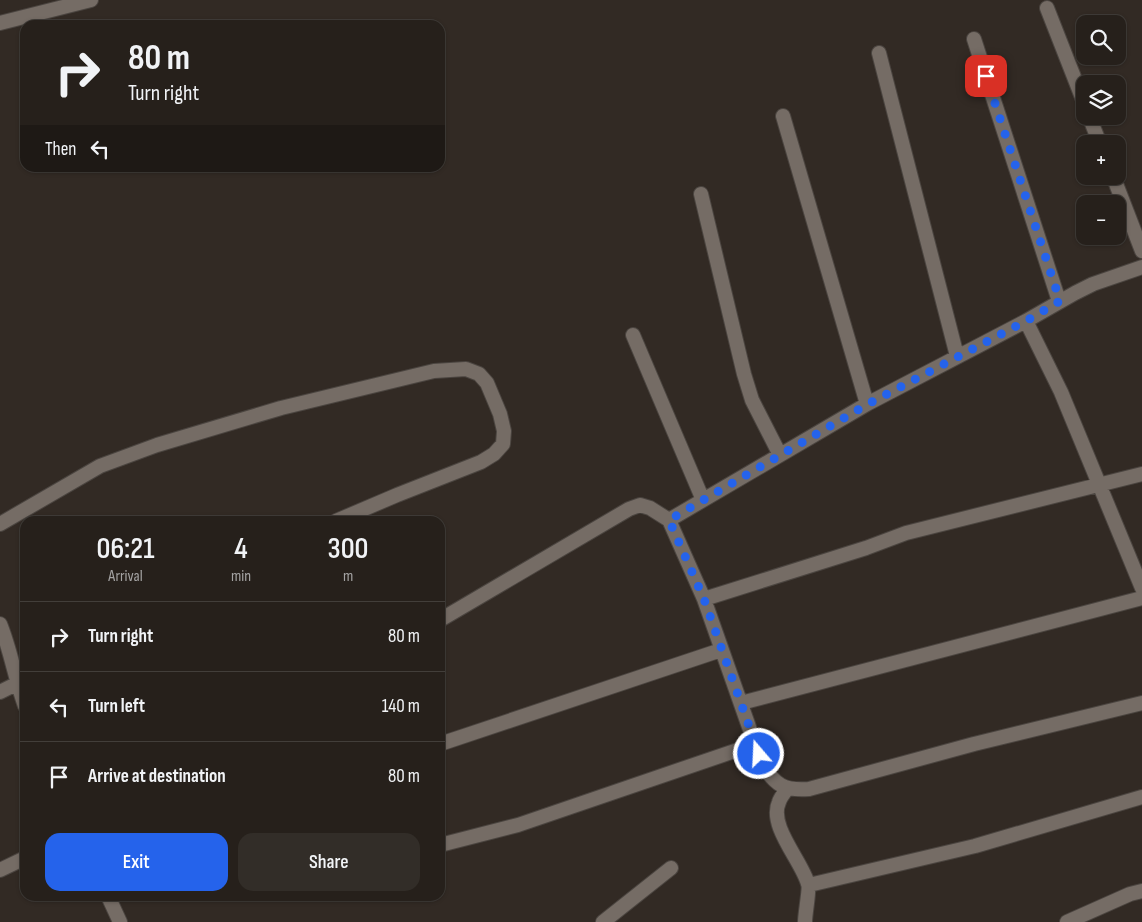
<!DOCTYPE html>
<html lang="en">
<head>
<meta charset="utf-8">
<style>
  :root { --surface:#26201b; --page:#322d28; --text:#f1f3f6; --muted:#a4a3a3; --line:#423e3a; --accent:#2563eb }
  body { margin:0; font-family:"Sofia Sans Condensed",sans-serif; background:var(--page); color:var(--text); height:100vh; display:flex; flex-direction:column; font-size:19px; white-space:nowrap }
  * { box-sizing:border-box; margin:0 }
  p { font-size:16px; color:var(--muted) }
  .icon { flex:none; width:28px; height:28px; fill:none; stroke:currentColor; stroke-width:2; stroke-linecap:round; stroke-linejoin:round }
  .map { position:relative; flex:1; overflow:hidden }
  .panel { position:absolute; left:20px; top:516px; width:425px; height:385px; display:flex; flex-direction:column; background:var(--surface); border-radius:15px; box-shadow:0 1px 4px #0004,0 0 0 1px var(--line) }
  .panel>* { flex:none }
  .guide { position:absolute; left:20px; top:20px; width:425px; height:152px; border-radius:15px; box-shadow:0 1px 4px #0004,0 0 0 1px var(--line); background:#26201b; color:var(--text); overflow:hidden }
  .fabs { position:absolute; left:1076px; top:15px; display:grid; gap:10px }
  .fabs a { display:grid; place-items:center; width:50px; height:50px; border-radius:10px; background:var(--surface); box-shadow:0 1px 4px #0004,0 0 0 1px var(--line); font-size:25px }
  .pin { position:absolute; display:grid; place-items:center; width:42px; height:42px; color:#fff; margin:-21px; border-radius:10px; box-shadow:0 2px 8px #0006 }
  .me { position:absolute; width:55px; margin:-28px; rotate:341deg; stroke-linejoin:round; filter:drop-shadow(0 0 4px #0008) }
  .turn { display:flex; align-items:center; gap:18px; height:105px; padding:0 25px; font-size:22px }
  .turn .icon { width:65px; height:65px; stroke-width:2.5 }
  .turn b { display:block; font-size:35px; line-height:42px }
  .then { display:flex; align-items:center; height:48px; padding:0 25px; background:#0003; gap:10px; font-size:19px }
  .eta { display:flex; justify-content:space-evenly; align-items:center; height:85px; text-align:center }
  .eta b { font-size:30px; font-weight:600; line-height:35px }
  .button { display:flex; gap:10px; margin-top:auto; padding:10px 25px }
  .button a { flex:1; height:58px; border-radius:15px; background:var(--accent); color:#fff; font-size:20px; font-weight:600; line-height:58px; text-align:center }
  .button a+a { background:var(--page); color:var(--text) }
  ul { padding:0; list-style:none }
  li { display:flex; align-items:center; gap:15px; height:70px; padding:0 25px; border-top:1px solid var(--line) }
  li div { flex:1 }
  li b { display:block; font-size:19px }
  li em { font-style:normal }
  .map>svg:first-child { display:block }
</style>
</head>
<body>
<div class="map">
<svg width="1142" height="922" viewBox="0 0 1142 922">
  <rect width="100%" height="100%" fill="#322a24"/>
  <g fill="none" stroke-linecap="round" stroke-linejoin="round">
    <!-- minor casing -->
    <g stroke="#4b4540" stroke-width="16">
      <path id="minor" d="M 1047,8 L 1085,105
        M 0,23 L 91,0
        M 974,39 L 1059,301
        M 879,53 L 957,356
        M 783,116 L 867,404
        M 1089,116 L 1100,144
        M 1113,176 L 1142,251
        M 701,194 L 744,374 L 752,400 L 780,455
        M 1026,321 L 1061,392 L 1142,588
        M 633,335 L 703,500
        M 669,520 L 867,404 L 1026,321 L 1075,293 L 1093,284 L 1142,267
        M 0,524 L 100,466 L 157,445 L 281,408 L 434,371 L 466,369 L 479,374 L 487,383 L 500,414 L 504,431 L 503,444 L 494,454 L 481,462 L 397,495 L 336,521
        M 704,599 L 866,548 L 906,533 L 1142,474
        M 440,620 L 629,509 L 640,505 L 650,508 L 669,520 L 704,599 L 762,764 C 775,785 784,791 809,789 L 974,744 L 1142,703
        M 0,624 C 11,651 15,679 25,706
        M 0,692 L 24,680
        M 741,703 L 1142,598
        M 440,744 L 721,650
        M 787,789 C 784,793 780,798 779,802 C 768,826 802,861 808,884 C 810,889 805,913 805,922
        M 440,845 L 518,825 L 755,744
        M 0,870 L 25,858
        M 809,885 L 975,846 L 1142,797
        M 108,896 L 120,922
        M 603,922 L 671,868
        M 1067,922 L 1130,894 L 1142,891"/>
    </g>
    <!-- minor -->
    <use href="#minor" stroke="#756c65" stroke-width="14"/>
  </g>
  <g fill="none" stroke-linecap="round" stroke-linejoin="round">
    <!-- route -->
    <path stroke="#2563eb" stroke-width="9" stroke-dasharray="0 16.2" d="M 759,754 L 704,599 L 669,520 L 868,404 L 1026,321 L 1060,301 L 986,76"/>
  </g>
</svg>
<div class="fabs">
<a><svg class="icon" aria-label="search" viewBox="0 0 24 24"><circle cx="10" cy="10" r="6"/><path d="M15 15l6 6"/></svg></a>
<a><svg class="icon" aria-label="layers" viewBox="0 0 24 24"><path d="M12 4l9 5-9 5-9-5zM3 14l9 5 9-5"/></svg></a>
<a>+</a>
<a>−</a>
</div>
<div class="pin" style="left:986px;top:76px;background:#d93025"><svg class="icon" aria-label="arrive" viewBox="0 0 24 24"><path d="M6 21V4h12l-3 4 3 4H6"/></svg></div>
<svg class="me" style="left:759px;top:754px" viewBox="-20 -20 40 40"><circle r="17" fill="#2563eb" stroke="#fff" stroke-width="3"/><path d="M0-11L8 9 0 5-8 9z" fill="#fff"/></svg>
<div class="guide">
<div class="turn"><svg class="icon" aria-label="right" viewBox="0 0 24 24"><path d="M7 20v-9h11M14 6l5 5-5 5"/></svg><div><b>80 m</b>Turn right</div></div>
<div class="then">Then<svg class="icon" aria-label="left" viewBox="0 0 24 24"><path d="M17 20v-9H6M10 6l-5 5 5 5"/></svg></div>
</div>
<section class="panel">
<div class="eta">
<div><b>06:21</b><p>Arrival</p></div>
<div><b>4</b><p>min</p></div>
<div><b>300</b><p>m</p></div>
</div>
<ul>
<li><svg class="icon" aria-label="right" viewBox="0 0 24 24"><path d="M7 20v-9h11M14 6l5 5-5 5"/></svg><div><b>Turn right</b></div><em>80 m</em></li>
<li><svg class="icon" aria-label="left" viewBox="0 0 24 24"><path d="M17 20v-9H6M10 6l-5 5 5 5"/></svg><div><b>Turn left</b></div><em>140 m</em></li>
<li><svg class="icon" aria-label="arrive" viewBox="0 0 24 24"><path d="M6 21V4h12l-3 4 3 4H6"/></svg><div><b>Arrive at destination</b></div><em>80 m</em></li>
</ul>
<div class="button"><a>Exit</a><a>Share</a></div>
</section>
</div>
</body>
</html>
